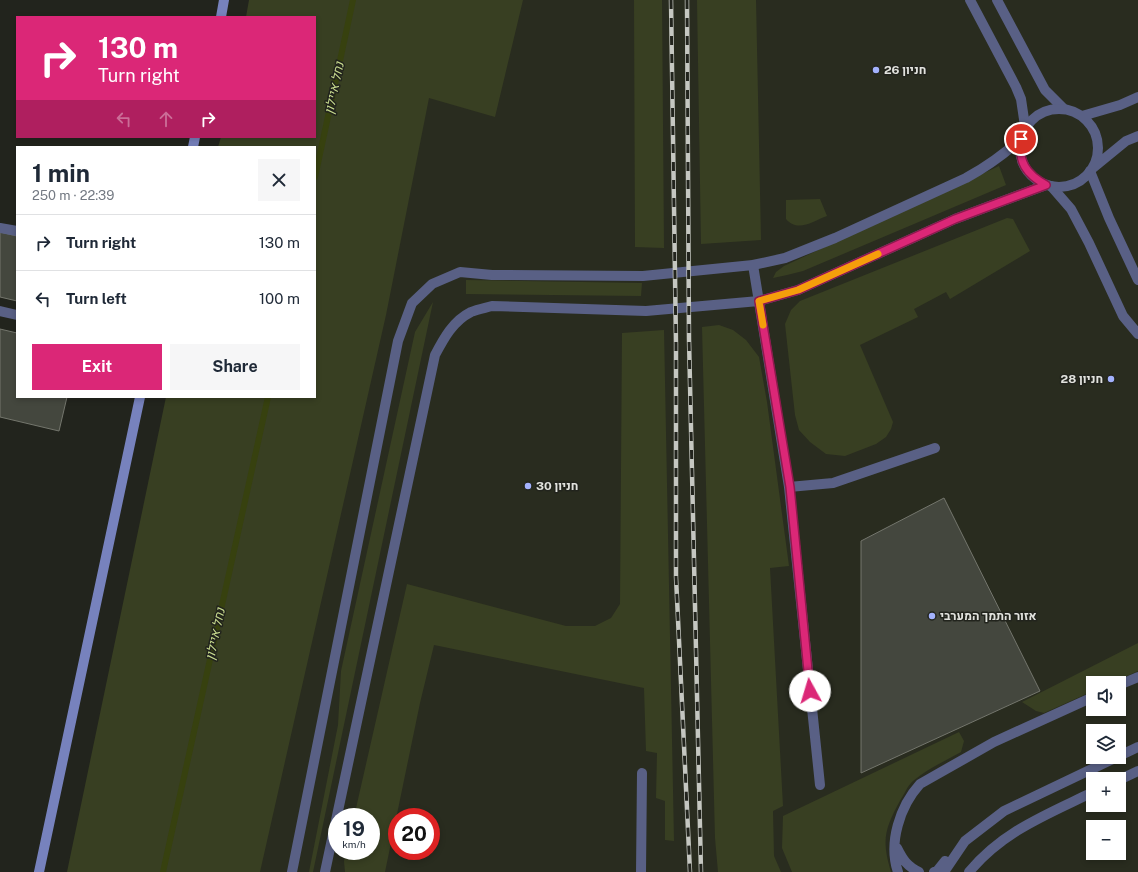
<!DOCTYPE html>
<html lang="en">
<head>
<meta charset="utf-8">
<style>
  :root { --surface:#fff; --page:#f6f6f7; --text:#1f2937; --muted:#747a83; --line:#e0e1e3; --accent:#db2777 }
  body { margin:0; font-family:"Public Sans",Heebo,sans-serif; background:var(--page); color:var(--text); height:100vh; display:flex; flex-direction:column; font-size:15px; white-space:nowrap }
  * { box-sizing:border-box; margin:0 }
  p { font-size:13px; color:var(--muted) }
  .icon { flex:none; width:22px; height:22px; fill:none; stroke:currentColor; stroke-width:2; stroke-linecap:round; stroke-linejoin:round }
  .map { position:relative; flex:1; overflow:hidden }
  .side { position:absolute; left:16px; top:146px; width:300px; height:252px; display:flex; flex-direction:column; background:var(--surface); border-radius:0px; box-shadow:0 2px 6px #0003 }
  .side>* { flex:none }
  .top-card { position:absolute; left:16px; top:16px; width:300px; height:122px; border-radius:0px; box-shadow:0 2px 6px #0003; background:#db2777; color:#fff; overflow:hidden }
  .buttons { position:absolute; left:1086px; top:676px; display:grid; gap:8px }
  .buttons a { display:grid; place-items:center; width:40px; height:40px; border-radius:0px; background:var(--surface); box-shadow:0 2px 6px #0003; font-size:20px }
  .speed { position:absolute; left:328px; top:808px; display:flex; gap:8px; font-size:20px; font-weight:700; text-align:center }
  .speed>* { display:grid; place-content:center; width:52px; height:52px; border-radius:50%; background:var(--surface); box-shadow:0 2px 6px #0003; line-height:1 }
  .speed small { font-size:10px; font-weight:400 }
  .speed .limit { border:6px solid #d22; background:#fff; color:#111 }
  .pin { position:absolute; display:grid; place-items:center; width:34px; height:34px; color:#fff; margin:-17px; border:2px solid #fff; border-radius:50%; box-shadow:0 1px 4px #0007 }
  .me { position:absolute; width:44px; margin:-22px; rotate:354deg; stroke-linejoin:round; filter:drop-shadow(0 0 3px #0008) }
  .turn { display:flex; align-items:center; gap:14px; height:84px; padding:0 16px; font-size:18px }
  .turn .icon { width:52px; height:52px; stroke-width:2.5 }
  .turn b { display:block; font-size:28px; line-height:34px }
  .lanes { display:flex; align-items:center; height:38px; padding:0 16px; background:#0003; justify-content:center; gap:20px; direction:ltr }
  .lanes .off { opacity:.35 }
  .round { display:grid; place-items:center; flex:none; width:42px; height:42px; border-radius:0px; background:var(--page) }
  .summary { display:flex; align-items:center; justify-content:space-between; height:68px; padding:0 16px }
  h1 { font-size:24px; font-weight:700; line-height:30px }
  .action { display:flex; gap:8px; margin-top:auto; padding:8px 16px }
  .action a { flex:1; height:46px; border-radius:0px; background:var(--accent); color:#fff; font-size:16px; font-weight:700; line-height:46px; text-align:center }
  .action a+a { background:var(--page); color:var(--text) }
  ul { padding:0; list-style:none }
  li { display:flex; align-items:center; gap:12px; height:56px; padding:0 16px; border-top:1px solid var(--line) }
  li div { flex:1 }
  li b { display:block; font-size:15px }
  li em { font-style:normal }
  .map>svg:first-child { display:block }
</style>
</head>
<body>
<div class="map">
<svg width="1138" height="872" viewBox="0 0 1138 872">
  <rect width="100%" height="100%" fill="#22241d"/>
  <!-- built -->
  <path fill="#292c1f" fill-rule="evenodd" d="M 405,0 L 1138,0 L 1138,872 L 215,872 ZM 1093,683 L 1119,683 L 1119,709 L 1093,709 ZM 1093,731 L 1119,731 L 1119,757 L 1093,757 ZM 1093,779 L 1119,779 L 1119,805 L 1093,805 ZM 337,817 L 371,817 L 371,851 L 337,851 ZM 397,817 L 431,817 L 431,851 L 397,851 ZM 1093,827 L 1119,827 L 1119,853 L 1093,853 Z"/>
  <!-- green -->
  <path fill="#383f22" d="M 249,0 L 523,0 L 495,117 L 429,98 L 386,315 L 260,872 L 67,872 L 166,397 L 315,397 L 315,147 L 218,147 L 221,137 L 315,137 L 315,17 L 246,17 Z
    M 634,0 L 662,0 L 664,248 L 635,247 Z
    M 697,0 L 756,0 L 761,240 L 701,244 Z
    M 999,166 L 1006,185 L 803,271 L 787,275 L 773,278 L 776,272 L 784,266 Z
    M 820,199 L 827,216 C 813,221 798,233 786,219 L 786,200 Z
    M 1007,218 L 1013,219 L 1030,251 L 950,299 L 946,292 L 914,309 L 918,317 L 860,345 L 893,422 L 891,429 L 886,437 L 876,444 L 845,456 L 826,454 L 810,442 L 799,430 L 795,415 L 785,324 L 791,310 L 800,301 Z
    M 466,280 L 642,283 L 641,296 L 466,294 Z
    M 433,302 L 313,872 L 309,872 L 338,725 L 341,671 L 415,332 Z
    M 719,325 L 733,330 L 746,340 L 759,357 L 767,402 L 789,566 L 770,568 L 783,806 L 773,811 L 774,856 L 781,872 L 718,872 L 715,838 L 702,327 Z
    M 664,330 L 674,841 L 665,840 L 665,801 L 656,798 L 657,753 L 646,751 L 644,688 L 434,645 L 420,703 L 385,872 L 345,872 L 344,861 L 346,851 L 371,851 L 371,817 L 354,817 L 407,584 L 566,626 L 595,626 L 611,618 L 620,604 L 622,333 Z
    M 1138,643 L 1138,671 L 1111,683 L 1093,683 L 1093,691 L 1044,713 L 1036,711 L 1022,702 Z
    M 959,732 L 964,741 L 961,752 C 945,761 927,769 913,781 C 908,785 905,793 901,799 C 885,828 881,839 891,872 L 792,872 L 782,848 L 783,816 Z"/>
  <g fill="none" stroke-linecap="round" stroke-linejoin="round">
    <!-- stream -->
    <path stroke="#37410f" stroke-width="6" d="M 315,177 L 353,0
      M 163,872 L 268,397"/>
  </g>
  <!-- building -->
  <path fill="#44473e" stroke="#74766d" d="M 0,232 L 17,236 L 17,301 L 0,297 Z
    M 0,329 L 17,333 L 17,397 L 67,397 L 59,431 L 0,417 Z
    M 944,498 L 1040,691 L 861,773 L 861,541 Z"/>
  <g fill="none" stroke-linecap="round" stroke-linejoin="round">
    <!-- lane -->
    <path stroke="#596085" stroke-width="10" d="M 970,0 L 1016,87 L 1021,99 L 1025,126
      M 997,0 L 1045,90 L 1064,109
      M 1090,171 L 1109,218 L 1138,280
      M 1051,186 L 1071,209 L 1089,243 L 1123,316 L 1138,334
      M 0,228 L 17,231
      M 753,265 L 789,487 L 820,785
      M 0,311 L 17,315
      M 789,487 L 833,483 L 935,448
      M 1119,685 L 1138,677
      M 1119,756 L 1138,747
      M 1119,780 L 1138,771
      M 897,848 C 903,860 907,866 919,872
      M 898,872 C 888,843 900,806 920,784 L 994,742 L 1093,697
      M 934,872 L 937,871 L 945,861
      M 944,872 L 965,841 L 1004,811 L 1117,757
      M 969,872 C 1003,831 1046,815 1093,792"/>
    <!-- street -->
    <path stroke="#596085" stroke-width="10" d="M1020 148a39 39 0 1 1 78 0a39 39 0 1 1-78 0Z
      M 1082,116 L 1120,105 L 1138,97
      M 1093,168 L 1126,141 L 1138,136
      M 292,872 L 398,341 L 412,303 L 432,284 L 460,272 L 492,275 L 643,276 L 753,265 L 785,258 L 835,238 L 966,178 C 988,166 1002,156 1021,139
      M 325,872 L 435,355 C 444,338 453,321 471,312 C 478,309 485,308 492,306 L 646,311 L 759,301 L 798,290 L 955,219 L 1046,185
      M 641,872 L 642,773"/>
    <!-- secondary -->
    <path stroke="#7782bd" stroke-width="10" d="M 221,17 L 224,0
      M 193,147 L 195,137
      M 39,872 L 140,397"/>
    <!-- rail casing -->
    <g stroke="#c5c7c1" stroke-width="4.5">
      <path id="rail" d="M 671,0 L 676,344 L 676,577 L 690,872
        M 687,0 L 689,339 L 701,872"/>
    </g>
    <!-- rail -->
    <use href="#rail" stroke="#22241d" stroke-width="3" stroke-dasharray="9" stroke-linecap="butt"/>
  </g>
  <g fill="none" stroke-linecap="round" stroke-linejoin="round">
    <!-- route casing -->
    <g stroke="#8e194d" stroke-width="10">
      <path id="route" d="M 810,691 L 790,487 L 759,301 L 798,290 L 955,219 L 1046,185 C 1026,174 1018,162 1021,139"/>
    </g>
    <!-- route -->
    <use href="#route" stroke="#db2777" stroke-width="7"/>
    <!-- slow -->
    <path stroke="#f59e0b" stroke-width="7" d="M 763,325 L 759,301 L 798,290 L 878,254"/>
  </g>
  <!-- markers -->
  <g fill="#a3b2fd" stroke="#22241d" stroke-width="1.5">
    <circle cx="876" cy="70" r="4"/>
    <circle cx="1111" cy="379" r="4"/>
    <circle cx="528" cy="486" r="4"/>
    <circle cx="932" cy="616" r="4"/>
  </g>
  <g text-anchor="middle" dominant-baseline="central" stroke-width="3" stroke-linejoin="round" paint-order="stroke">
    <!-- poi labels -->
    <g font-size="12" font-weight="bold" fill="#e1e2dd" stroke="#22241d" text-anchor="start">
      <text x="884" y="70">חניון 26</text>
      <text x="1103" y="379" text-anchor="end">חניון 28</text>
      <text x="536" y="486">חניון 30</text>
      <text x="940" y="616">אזור התמך המערבי</text>
    </g>
    <!-- water labels -->
    <g font-size="13" font-style="italic" fill="#c9dc8f" stroke="#22241d">
      <text transform="translate(334 88) rotate(-78)">נחל איילון</text>
      <text transform="translate(215 634) rotate(-78)">נחל איילון</text>
    </g>
  </g>
</svg>
<div class="buttons">
<a><svg class="icon" aria-label="sound" viewBox="0 0 24 24"><path d="M4 9h4l5-4v14l-5-4H4zM17 9q2 3 0 6"/></svg></a>
<a><svg class="icon" aria-label="layers" viewBox="0 0 24 24"><path d="M12 4l9 5-9 5-9-5zM3 14l9 5 9-5"/></svg></a>
<a>+</a>
<a>−</a>
</div>
<div class="speed"><div>19<small>km/h</small></div><div class="limit">20</div></div>
<div class="pin" style="left:1021px;top:139px;background:#d93025"><svg class="icon" aria-label="arrive" viewBox="0 0 24 24"><path d="M6 21V4h12l-3 4 3 4H6"/></svg></div>
<svg class="me" style="left:810px;top:691px" viewBox="-20 -20 40 40"><circle r="19" fill="#fff"/><path d="M0-13L10 11 0 6-10 11z" fill="#db2777"/></svg>
<div class="top-card">
<div class="turn"><svg class="icon" aria-label="right" viewBox="0 0 24 24"><path d="M7 20v-9h11M14 6l5 5-5 5"/></svg><div><b>130 m</b>Turn right</div></div>
<div class="lanes"><svg class="icon off" aria-label="left" viewBox="0 0 24 24"><path d="M17 20v-9H6M10 6l-5 5 5 5"/></svg><svg class="icon off" aria-label="ahead" viewBox="0 0 24 24"><path d="M12 20V5M6 11l6-6 6 6"/></svg><svg class="icon" aria-label="right" viewBox="0 0 24 24"><path d="M7 20v-9h11M14 6l5 5-5 5"/></svg></div>
</div>
<section class="side">
<div class="summary"><div><h1>1 min</h1><p>250 m · 22:39</p></div><a class="round"><svg class="icon" aria-label="close" viewBox="0 0 24 24"><path d="M6 6l12 12M18 6L6 18"/></svg></a></div>
<ul>
<li><svg class="icon" aria-label="right" viewBox="0 0 24 24"><path d="M7 20v-9h11M14 6l5 5-5 5"/></svg><div><b>Turn right</b></div><em>130 m</em></li>
<li><svg class="icon" aria-label="left" viewBox="0 0 24 24"><path d="M17 20v-9H6M10 6l-5 5 5 5"/></svg><div><b>Turn left</b></div><em>100 m</em></li>
</ul>
<div class="action"><a>Exit</a><a>Share</a></div>
</section>
</div>
</body>
</html>
